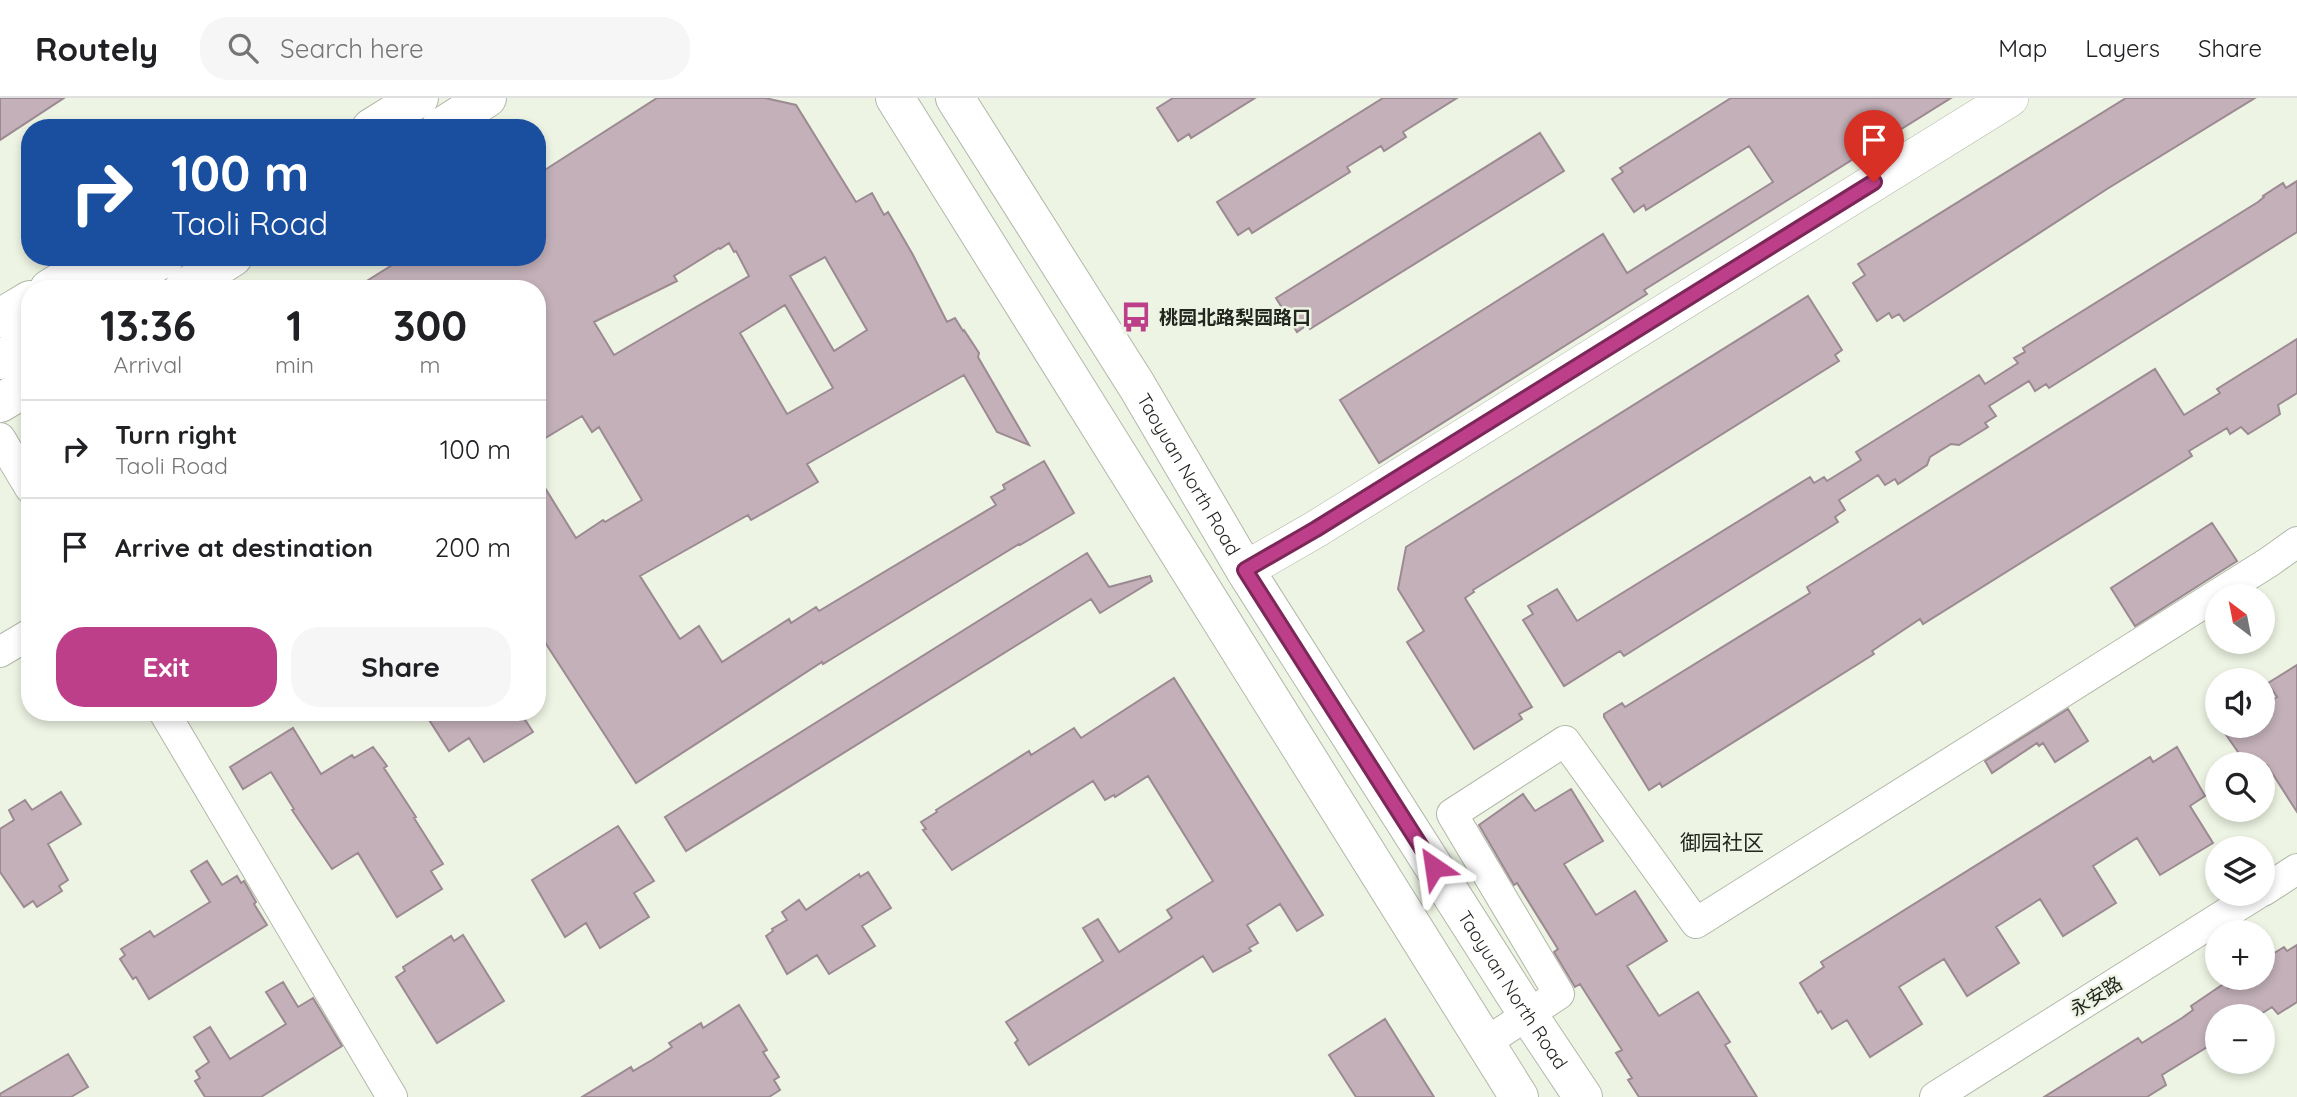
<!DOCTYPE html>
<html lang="en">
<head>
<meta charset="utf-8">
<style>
  :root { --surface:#fff; --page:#f6f6f6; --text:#202124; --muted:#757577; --line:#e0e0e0; --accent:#bd3e89 }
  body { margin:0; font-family:Quicksand,"Noto Sans SC",sans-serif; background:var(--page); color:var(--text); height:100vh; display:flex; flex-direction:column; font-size:26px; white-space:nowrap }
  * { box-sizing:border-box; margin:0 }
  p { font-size:23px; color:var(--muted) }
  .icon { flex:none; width:38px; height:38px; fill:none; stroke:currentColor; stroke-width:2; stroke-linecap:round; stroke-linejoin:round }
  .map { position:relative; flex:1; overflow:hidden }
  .sheet { position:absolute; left:21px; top:182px; width:525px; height:441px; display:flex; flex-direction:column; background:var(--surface); border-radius:28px; box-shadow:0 4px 10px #0003 }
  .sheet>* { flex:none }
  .guide { position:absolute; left:21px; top:21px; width:525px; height:147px; border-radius:28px; box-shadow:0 4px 10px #0003; background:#1a4fa0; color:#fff; overflow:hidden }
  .needle { width:46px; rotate:328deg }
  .fabs { position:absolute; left:2205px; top:486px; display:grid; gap:14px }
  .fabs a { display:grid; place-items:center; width:70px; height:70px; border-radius:50%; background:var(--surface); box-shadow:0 4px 10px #0003; font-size:35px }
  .pin { position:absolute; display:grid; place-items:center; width:60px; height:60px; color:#fff; margin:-72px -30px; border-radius:50% 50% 50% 0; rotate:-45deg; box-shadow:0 0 7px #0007 }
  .pin .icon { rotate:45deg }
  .me { position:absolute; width:77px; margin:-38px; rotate:328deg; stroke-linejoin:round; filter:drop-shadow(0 0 5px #0008) }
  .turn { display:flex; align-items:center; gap:24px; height:147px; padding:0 35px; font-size:32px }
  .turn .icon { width:91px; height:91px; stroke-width:2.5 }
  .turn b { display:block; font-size:49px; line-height:60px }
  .eta { display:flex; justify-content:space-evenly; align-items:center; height:119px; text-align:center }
  .eta b { font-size:42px; font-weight:700; line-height:49px }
  .cta { display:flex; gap:14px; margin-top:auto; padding:14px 35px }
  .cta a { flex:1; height:80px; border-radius:28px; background:var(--accent); color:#fff; font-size:28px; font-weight:700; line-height:80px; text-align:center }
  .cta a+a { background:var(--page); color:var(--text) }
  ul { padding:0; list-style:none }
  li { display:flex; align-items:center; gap:21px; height:98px; padding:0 35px; border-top:2px solid var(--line) }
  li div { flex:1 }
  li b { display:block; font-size:26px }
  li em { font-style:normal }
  header { display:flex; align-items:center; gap:42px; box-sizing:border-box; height:98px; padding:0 35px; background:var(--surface); border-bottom:2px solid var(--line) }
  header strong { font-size:33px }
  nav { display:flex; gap:38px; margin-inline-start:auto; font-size:24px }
  .search { width:490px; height:63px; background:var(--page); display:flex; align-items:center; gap:18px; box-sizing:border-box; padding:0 24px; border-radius:28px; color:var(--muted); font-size:26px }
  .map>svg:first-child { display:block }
</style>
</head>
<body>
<header>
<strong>Routely</strong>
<div class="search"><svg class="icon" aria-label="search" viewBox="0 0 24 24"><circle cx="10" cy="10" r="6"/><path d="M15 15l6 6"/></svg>Search here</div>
<nav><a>Map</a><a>Layers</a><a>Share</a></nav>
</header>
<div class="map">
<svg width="2297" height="999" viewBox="0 0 2297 999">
  <rect width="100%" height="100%" fill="#edf4e3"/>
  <!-- building -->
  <path fill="#c3b0b9" stroke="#9c8a93" stroke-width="2" fill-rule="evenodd" d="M 0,0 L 64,0 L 0,42 Z
    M 657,0 L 765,0 L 796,7 L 856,104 L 872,95 L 884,117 L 888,114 L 913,157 L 947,224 L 955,220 L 963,233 L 964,232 L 979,255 L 978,259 L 1029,347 L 997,334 L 964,277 L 807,366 L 818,384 L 751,422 L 748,417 L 640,478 L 680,541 L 699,528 L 722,564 L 789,521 L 791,525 L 816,509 L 819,513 L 996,407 L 991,399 L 1005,391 L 1003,387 L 1044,363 L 1074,415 L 1020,447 L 1019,446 L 846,552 L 823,566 L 822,564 L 636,685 L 537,532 L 537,377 L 576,440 L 603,422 L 605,424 L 642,402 L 599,329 L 592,334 L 582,318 L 537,345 L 537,191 L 354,191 L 405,159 L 537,159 L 537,77 ZM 729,145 L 734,154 L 736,153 L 749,178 L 614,257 L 594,224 L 677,183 L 674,178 L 719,150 L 720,151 ZM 825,159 L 867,232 L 834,253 L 790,178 ZM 785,207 L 833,290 L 787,316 L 740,235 Z
    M 1173,0 L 1255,0 L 1191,40 L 1189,36 L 1178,43 L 1157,10 Z
    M 1383,0 L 1457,0 L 1403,34 L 1406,39 L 1384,53 L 1381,48 L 1347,69 L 1350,74 L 1252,135 L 1249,130 L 1238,137 L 1217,104 Z
    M 1731,0 L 1951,0 L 1644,192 L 1647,196 L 1379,365 L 1340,302 L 1603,136 L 1627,175 L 1773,84 L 1749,48 L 1646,112 L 1644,107 L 1634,114 L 1612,81 L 1623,74 L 1620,70 Z
    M 2126,0 L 2255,0 L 2107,91 L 1904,223 L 1899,216 L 1892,220 L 1889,215 L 1877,223 L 1853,185 L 1865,177 L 1858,166 Z
    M 1540,35 L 1564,73 L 1310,231 L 1307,227 L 1297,234 L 1276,200 Z
    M 2297,83 L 2297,134 L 2049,290 L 2046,286 L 2035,293 L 2029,283 L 1989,308 L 1996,318 L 1985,325 L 1988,329 L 1959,347 L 1951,346 L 1930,359 L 1927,367 L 1898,386 L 1895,381 L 1885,387 L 1878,377 L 1839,402 L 1845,412 L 1835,419 L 1838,424 L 1624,558 L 1620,553 L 1564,588 L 1523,522 L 1533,516 L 1528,508 L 1557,491 L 1577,523 L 1810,379 L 1814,385 L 1824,379 L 1827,383 L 1861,362 L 1856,354 L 1979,277 L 1985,286 L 2018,265 L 2014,260 L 2025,254 L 2023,250 L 2258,104 L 2264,99 L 2263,98 L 2283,85 L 2286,90 Z
    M 1808,198 L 1842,252 L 1835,257 L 1839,263 L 1473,492 L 1474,494 L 1465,500 L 1532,609 L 1519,616 L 1522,621 L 1474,651 L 1407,544 L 1424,533 L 1398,491 L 1406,449 Z
    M 2297,241 L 2297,295 L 2278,307 L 2280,316 L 2271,322 L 2248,336 L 2241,329 L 2230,336 L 2227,330 L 2189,353 L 2192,358 L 1923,526 L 1920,521 L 1872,553 L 1874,556 L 1662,689 L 1660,685 L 1649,692 L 1604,619 L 1604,616 L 1622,605 L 1625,609 L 1810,495 L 1807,489 L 2155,271 L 2184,317 L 2220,295 L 2217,291 Z
    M 2212,425 L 2237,463 L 2135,528 L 2111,490 Z
    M 1087,455 L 1109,489 L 1150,478 L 1152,483 L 1100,515 L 1091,501 L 686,753 L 665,719 Z
    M 2297,567 L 2297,714 L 2267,667 L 2247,667 L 2220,628 L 2263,628 L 2263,608 L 2277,599 L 2268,585 Z
    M 1174,580 L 1323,817 L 1297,833 L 1280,806 L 1247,827 L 1258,845 L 1249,850 L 1251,853 L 1213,874 L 1203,858 L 1029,967 L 1015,945 L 1018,942 L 1006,924 L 1103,863 L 1083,830 L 1098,821 L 1119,854 L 1172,820 L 1167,812 L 1213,783 L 1148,678 L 1115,699 L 1114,697 L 1105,702 L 1093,683 L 952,772 L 923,732 L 926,731 L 921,724 L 937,714 L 936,712 L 1029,653 L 1031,657 L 1074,630 L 1081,640 Z
    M 2068,611 L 2088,643 L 2055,664 L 2043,645 L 2039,648 L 2037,645 L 1992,675 L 1985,663 Z
    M 424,614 L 520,614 L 533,634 L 484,664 L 469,640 L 449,653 Z
    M 293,630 L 321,676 L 352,657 L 354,660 L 373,649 L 387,668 L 384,670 L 416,719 L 414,720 L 443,766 L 431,773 L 442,791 L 397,819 L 358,755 L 332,771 L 292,712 L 294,711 L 271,674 L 243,691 L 230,669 Z
    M 2177,649 L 2205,698 L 2190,708 L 2213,745 L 2160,777 L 2137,740 L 2093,768 L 2116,805 L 2063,838 L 2040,801 L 1996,829 L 2019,865 L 1967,898 L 1944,861 L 1899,889 L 1922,926 L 1870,959 L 1847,922 L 1832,931 L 1821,913 L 1818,915 L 1800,885 L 1824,869 L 1821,864 L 2150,659 L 2153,664 Z
    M 1571,691 L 1603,743 L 1564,766 L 1596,817 L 1635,793 L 1667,843 L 1627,868 L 1659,918 L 1698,894 L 1730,944 L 1725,947 L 1757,999 L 1639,999 L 1628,982 L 1632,980 L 1616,955 L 1622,952 L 1580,886 L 1575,889 L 1554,854 L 1558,851 L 1517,785 L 1514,787 L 1479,727 L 1523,696 L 1535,713 Z
    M 61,694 L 81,726 L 48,746 L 68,782 L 59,788 L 62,793 L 37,809 L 33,803 L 24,809 L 0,774 L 0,731 L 14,722 L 9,712 L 25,702 L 32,712 Z
    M 618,728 L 654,783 L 634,795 L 649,819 L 600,850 L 586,825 L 565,839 L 532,782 Z
    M 207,763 L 222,787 L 237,778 L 241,785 L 244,783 L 256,804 L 254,806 L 267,827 L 149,901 L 136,879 L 133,881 L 120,861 L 125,857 L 121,851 L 150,833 L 154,839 L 210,804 L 191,773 Z
    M 868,774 L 891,810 L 862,828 L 875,848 L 829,876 L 817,857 L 787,876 L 766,838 L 773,833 L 772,831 L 787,822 L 782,814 L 799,802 L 806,812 L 859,776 L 860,779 Z
    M 463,837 L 504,903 L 437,945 L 396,879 L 405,873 L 403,869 L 451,838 L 454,843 Z
    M 2297,847 L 2297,904 L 2278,916 L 2272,909 L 2256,919 L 2217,919 L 2217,943 L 2162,977 L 2166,987 L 2147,999 L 2044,999 L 2138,940 L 2142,945 L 2182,920 L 2193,912 L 2191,908 L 2225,885 L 2228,890 L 2244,880 L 2263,880 L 2263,862 L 2284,849 L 2287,853 Z
    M 283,884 L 298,909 L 313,900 L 342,948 L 261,999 L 205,999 L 195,983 L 200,980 L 196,973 L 209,964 L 194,939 L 210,929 L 230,961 L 286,926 L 266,894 Z
    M 739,907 L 767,952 L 763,954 L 779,979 L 774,982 L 780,992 L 769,999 L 582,999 L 631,969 L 633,973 L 652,962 L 672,949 L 669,945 L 701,925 L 703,930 Z
    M 1385,921 L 1434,999 L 1356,999 L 1329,957 Z
    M 68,956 L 88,989 L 71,999 L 0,999 L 0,996 Z"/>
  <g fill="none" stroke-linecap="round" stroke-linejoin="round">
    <!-- minor casing -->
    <g stroke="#b1b8a8" stroke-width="32">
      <path id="minor" d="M 0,340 L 30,390
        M 0,554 L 30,536
        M 164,614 L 392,999
        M 2263,793 L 2297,771
        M 1485,945 L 1559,896 L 1452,716 L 1565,643 L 1696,825 L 2269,464 L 2297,444
        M 1935,999 L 2257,796"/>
    </g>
    <!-- tertiary casing -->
    <g stroke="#b1b8a8" stroke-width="38">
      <path id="tertiary" d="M 1245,472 L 1316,431 L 2010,0"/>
    </g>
    <!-- secondary casing -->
    <g stroke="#b1b8a8" stroke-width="40">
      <g id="secondary">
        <path d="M 895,0 L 1519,999"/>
        <path id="s1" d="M 955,0 L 1137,288 L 1245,472 L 1521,906 L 1583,999"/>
        <path d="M 371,30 L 419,0"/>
        <path d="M 440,30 L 487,0"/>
        <path d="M 49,191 L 101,159"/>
        <path d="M 114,191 L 165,159"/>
        <path d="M 183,191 L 233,159"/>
        <path d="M 0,220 L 30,202"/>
        <path d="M 0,262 L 30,244"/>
        <path d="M 0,305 L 30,287"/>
      </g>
    </g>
    <!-- minor -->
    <use href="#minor" stroke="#fff" stroke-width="30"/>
    <!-- tertiary -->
    <use href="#tertiary" stroke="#fff" stroke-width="37"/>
    <!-- secondary -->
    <use href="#secondary" stroke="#fff" stroke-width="38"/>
  </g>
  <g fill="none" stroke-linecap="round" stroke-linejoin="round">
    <!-- route casing -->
    <g stroke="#7b2859" stroke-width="18">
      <path id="route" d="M 1434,769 L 1245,472 L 1316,431 L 1874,84"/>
    </g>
    <!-- route -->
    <use href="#route" stroke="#bd3e89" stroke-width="12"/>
  </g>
  <!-- icons -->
  <defs>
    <g id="bus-bare" transform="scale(2.415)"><path d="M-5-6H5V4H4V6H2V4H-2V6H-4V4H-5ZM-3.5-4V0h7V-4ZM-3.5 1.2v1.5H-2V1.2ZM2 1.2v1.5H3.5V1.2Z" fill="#bd3e89" stroke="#edf4e3" stroke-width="2.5" paint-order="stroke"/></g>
  </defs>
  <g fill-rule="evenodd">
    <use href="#bus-bare" x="1136" y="219"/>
  </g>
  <g text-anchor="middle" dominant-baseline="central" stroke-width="5" stroke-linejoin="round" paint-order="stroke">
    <!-- poi labels -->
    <g font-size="19" font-weight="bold" fill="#23251f" stroke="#edf4e3" text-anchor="start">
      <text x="1159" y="219">桃园北路梨园路口</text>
    </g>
    <!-- street labels -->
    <g font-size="19" fill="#23251f" stroke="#edf4e3">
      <text stroke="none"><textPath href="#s1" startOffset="443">Taoyuan North Road</textPath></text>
      <text stroke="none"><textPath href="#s1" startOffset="1052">Taoyuan North Road</textPath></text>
      <text transform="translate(2096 898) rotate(-32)">永安路</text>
    </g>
    <!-- neighbourhood labels -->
    <g font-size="21" fill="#23251f" stroke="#edf4e3">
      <text x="1722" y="744">御园社区</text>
    </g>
  </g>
</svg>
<div class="fabs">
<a><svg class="needle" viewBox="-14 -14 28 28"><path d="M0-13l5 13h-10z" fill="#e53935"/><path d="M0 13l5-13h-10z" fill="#757577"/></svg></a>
<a><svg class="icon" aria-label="sound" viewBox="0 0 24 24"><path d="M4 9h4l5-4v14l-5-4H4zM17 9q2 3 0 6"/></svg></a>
<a><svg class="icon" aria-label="search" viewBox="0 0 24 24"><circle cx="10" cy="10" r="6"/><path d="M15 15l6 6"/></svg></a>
<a><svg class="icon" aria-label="layers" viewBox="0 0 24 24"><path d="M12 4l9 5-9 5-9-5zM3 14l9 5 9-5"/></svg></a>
<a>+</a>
<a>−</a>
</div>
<div class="pin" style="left:1874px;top:84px;background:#d93025"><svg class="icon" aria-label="arrive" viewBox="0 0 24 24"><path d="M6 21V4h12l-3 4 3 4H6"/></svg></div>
<svg class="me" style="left:1434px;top:769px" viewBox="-20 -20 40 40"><path d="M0-17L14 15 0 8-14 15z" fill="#bd3e89" stroke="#fff" stroke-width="4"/></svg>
<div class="guide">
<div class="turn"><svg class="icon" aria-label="right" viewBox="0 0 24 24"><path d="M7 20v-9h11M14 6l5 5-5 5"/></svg><div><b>100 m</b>Taoli Road</div></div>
</div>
<section class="sheet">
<div class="eta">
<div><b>13:36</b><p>Arrival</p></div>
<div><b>1</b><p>min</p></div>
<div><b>300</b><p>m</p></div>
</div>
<ul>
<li><svg class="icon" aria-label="right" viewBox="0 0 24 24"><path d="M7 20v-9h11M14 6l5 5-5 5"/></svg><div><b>Turn right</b><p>Taoli Road</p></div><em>100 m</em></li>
<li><svg class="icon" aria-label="arrive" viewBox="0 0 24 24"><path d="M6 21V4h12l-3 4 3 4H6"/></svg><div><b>Arrive at destination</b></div><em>200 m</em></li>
</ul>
<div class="cta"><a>Exit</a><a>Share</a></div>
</section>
</div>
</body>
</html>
